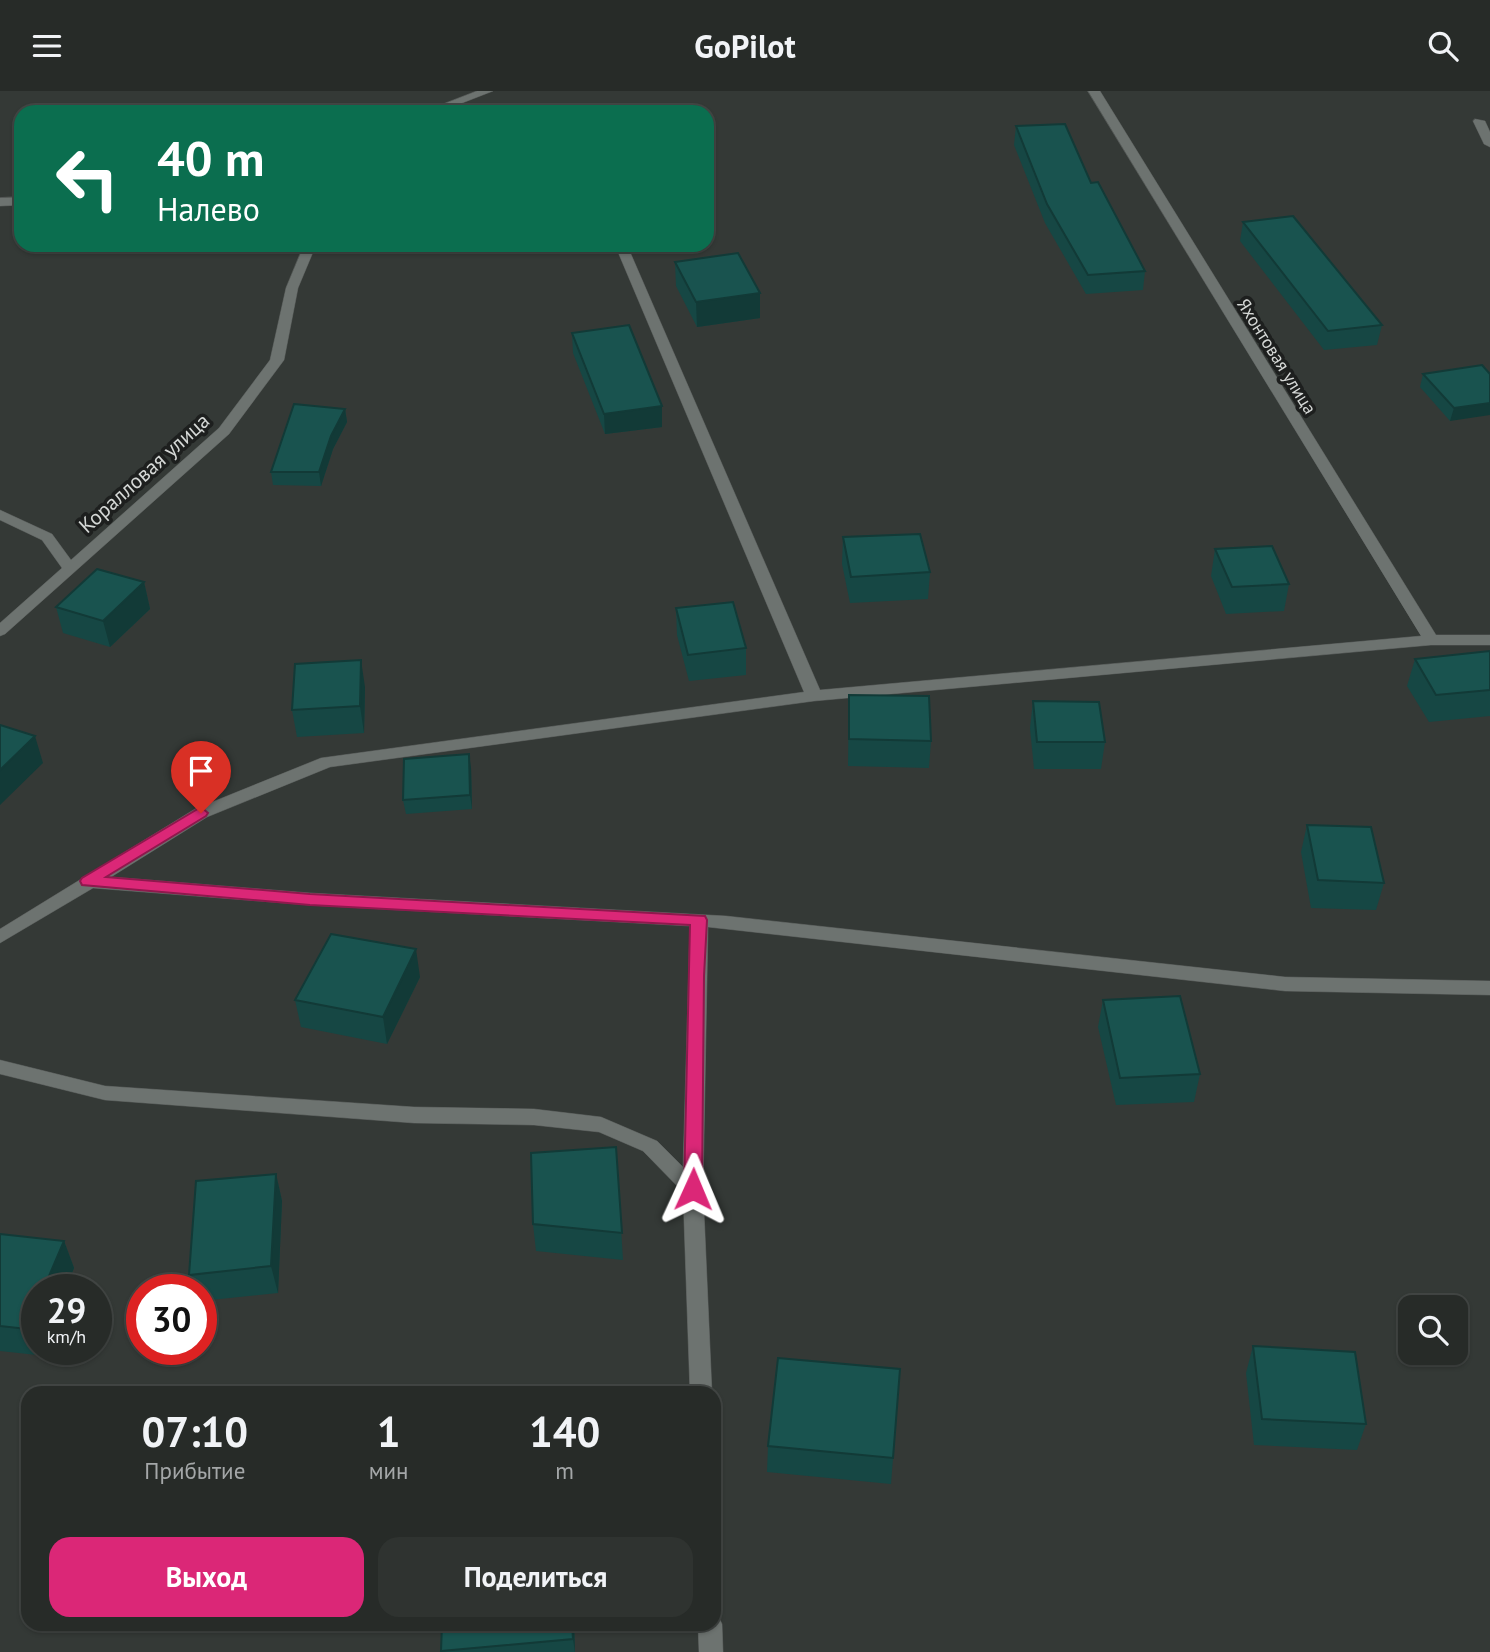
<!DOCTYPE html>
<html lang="ru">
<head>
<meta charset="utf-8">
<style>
  :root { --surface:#272b28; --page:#2f3330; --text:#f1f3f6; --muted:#a4a7a8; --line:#434745; --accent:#db2777 }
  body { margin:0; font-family:"PT Sans",sans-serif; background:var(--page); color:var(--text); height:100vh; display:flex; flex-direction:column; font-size:26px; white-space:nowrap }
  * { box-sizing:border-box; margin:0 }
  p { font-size:23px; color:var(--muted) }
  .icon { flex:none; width:38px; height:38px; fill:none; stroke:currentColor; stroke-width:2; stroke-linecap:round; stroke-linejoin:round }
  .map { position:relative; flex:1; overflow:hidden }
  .panel { position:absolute; left:21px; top:1295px; width:700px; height:245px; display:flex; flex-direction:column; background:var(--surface); border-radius:21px; box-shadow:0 2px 5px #0004,0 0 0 2px var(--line) }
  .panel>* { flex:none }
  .banner { position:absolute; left:14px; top:14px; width:700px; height:147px; border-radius:21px; box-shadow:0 2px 5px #0004,0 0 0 2px var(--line); background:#0b6e4f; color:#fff; overflow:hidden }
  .fabs { position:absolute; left:1398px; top:1204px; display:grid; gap:14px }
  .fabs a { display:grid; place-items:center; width:70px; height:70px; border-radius:14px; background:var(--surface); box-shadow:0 2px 5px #0004,0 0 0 2px var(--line); font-size:35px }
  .speed { position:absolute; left:21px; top:1183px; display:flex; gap:14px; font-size:35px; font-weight:700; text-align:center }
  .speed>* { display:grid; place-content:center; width:91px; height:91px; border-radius:50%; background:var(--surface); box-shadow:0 2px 5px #0004,0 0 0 2px var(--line); line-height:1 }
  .speed small { font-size:18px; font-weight:400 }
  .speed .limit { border:10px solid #d22; background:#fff; color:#111 }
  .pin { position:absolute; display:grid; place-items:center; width:60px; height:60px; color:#fff; margin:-72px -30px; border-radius:50% 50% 50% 0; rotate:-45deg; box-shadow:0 0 7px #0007 }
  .pin .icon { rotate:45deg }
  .me { position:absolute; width:77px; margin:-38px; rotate:1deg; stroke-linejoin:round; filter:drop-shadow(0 0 5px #0008) }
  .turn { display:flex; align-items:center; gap:24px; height:147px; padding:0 28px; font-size:32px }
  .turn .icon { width:91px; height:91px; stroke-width:2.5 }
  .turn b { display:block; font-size:49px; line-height:60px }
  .eta { display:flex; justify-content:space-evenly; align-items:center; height:119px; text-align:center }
  .eta b { font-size:42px; font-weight:700; line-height:49px }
  .primary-button { display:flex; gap:14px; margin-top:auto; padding:14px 28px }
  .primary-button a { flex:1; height:80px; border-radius:21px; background:var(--accent); color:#fff; font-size:28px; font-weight:700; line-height:80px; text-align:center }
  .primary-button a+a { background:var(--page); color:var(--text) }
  header { display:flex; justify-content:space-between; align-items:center; height:91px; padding:0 28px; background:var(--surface); font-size:32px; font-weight:700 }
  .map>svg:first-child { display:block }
</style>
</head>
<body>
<header><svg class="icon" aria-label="menu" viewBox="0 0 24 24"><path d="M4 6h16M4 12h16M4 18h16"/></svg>GoPilot<svg class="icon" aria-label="search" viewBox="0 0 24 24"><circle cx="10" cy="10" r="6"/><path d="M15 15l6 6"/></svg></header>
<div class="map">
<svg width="1490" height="1561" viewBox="0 0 1490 1561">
  <rect width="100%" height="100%" fill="#343936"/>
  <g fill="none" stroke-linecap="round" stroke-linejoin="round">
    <!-- minor casing -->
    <g stroke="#535755" stroke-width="1">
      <path id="minor" d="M 477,0 L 493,0 L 439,21 L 428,19 Z
        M 1088,0 L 1100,0 L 1436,544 L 1490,544 L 1490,554 L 1431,554 L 814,610 L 330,676 L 207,726 L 111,786 L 310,802 L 726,825 L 1285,886 L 1490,890 L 1490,904 L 1285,900 L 708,836 L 703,1098 L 712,1302 L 690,1302 L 683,1101 L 643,1060 L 599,1041 L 534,1034 L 414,1032 L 105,1009 L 0,983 L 0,969 L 105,995 L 414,1016 L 534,1018 L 601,1026 L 657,1050 L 683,1076 L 690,835 L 310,814 L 93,797 L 0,852 L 0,838 L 195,718 L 321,667 L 804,601 L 615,154 L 627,154 L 820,599 L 1421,545 Z
        M 1475,28 L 1485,30 L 1490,41 L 1490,56 L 1484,53 L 1473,30 Z
        M 21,106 L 21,114 L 0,115 L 0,107 Z
        M 304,154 L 316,154 L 298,197 L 284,269 L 229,343 L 5,543 L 0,545 L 0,532 L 62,477 L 42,449 L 0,429 L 0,419 L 52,443 L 71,469 L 219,337 L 270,269 L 286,197 Z
        M 714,1523 L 718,1525 L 722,1533 L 723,1561 L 699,1561 L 698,1533 L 714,1533 Z"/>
    </g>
    <!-- minor -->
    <use href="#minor" fill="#6d7370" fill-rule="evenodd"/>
  </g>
  <!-- wall -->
  <path fill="#164744" d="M 1016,35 L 1091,92 L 1145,180 L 1143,199 L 1086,203 L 1045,132 L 1014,54 Z
    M 1243,131 L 1382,234 L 1377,254 L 1324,259 L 1240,150 Z
    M 675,171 L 760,227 L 697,236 L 676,195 Z
    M 572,242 L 662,315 L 662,336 L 605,343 L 573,262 Z
    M 1482,274 L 1450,330 L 1420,296 L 1423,283 Z
    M 345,318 L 347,331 L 333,358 L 321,395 L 273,394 L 271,381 Z
    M 843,446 L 930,481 L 928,508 L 850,512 L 842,473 Z
    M 1215,458 L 1289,493 L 1284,520 L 1226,523 L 1211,485 Z
    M 144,491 L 150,518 L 110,556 L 63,542 L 56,516 Z
    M 676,517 L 746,557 L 746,584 L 689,590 L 677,544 Z
    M 1490,560 L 1490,625 L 1429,631 L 1407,595 L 1415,568 Z
    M 365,596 L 364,642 L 297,646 L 292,619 Z
    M 849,604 L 931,650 L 929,677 L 848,675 Z
    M 1033,610 L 1105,651 L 1101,678 L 1034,678 L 1030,637 Z
    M 471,677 L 472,718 L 406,723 L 403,709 Z
    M 1307,734 L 1384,792 L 1376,819 L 1311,817 L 1301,761 Z
    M 420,886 L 387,953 L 301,936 L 295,909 Z
    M 1103,909 L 1200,983 L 1194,1011 L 1116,1014 L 1098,936 Z
    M 616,1056 L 623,1169 L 536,1160 L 533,1133 Z
    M 276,1083 L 282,1110 L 278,1202 L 201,1210 L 201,1199 L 193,1199 L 189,1184 Z
    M 0,1143 L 64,1150 L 74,1177 L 37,1264 L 0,1260 Z
    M 1253,1255 L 1366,1333 L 1357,1359 L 1254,1354 L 1246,1282 Z
    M 900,1278 L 891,1393 L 767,1381 L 768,1355 Z
    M 442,1533 L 574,1533 L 575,1561 L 442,1561 Z"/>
  <!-- shaded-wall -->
  <path fill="#123a37" d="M 760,202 L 760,227 L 697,236 L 696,211 Z
    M 1490,312 L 1490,324 L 1450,330 L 1454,317 Z
    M 662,315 L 662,336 L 605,343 L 604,323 Z
    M 345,318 L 347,331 L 333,358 L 321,395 L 319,381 L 331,345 Z
    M 144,491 L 150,518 L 110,556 L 103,530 Z
    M 361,569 L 365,596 L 364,642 L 360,615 Z
    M 35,645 L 43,672 L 0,714 L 0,679 Z
    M 469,663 L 471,677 L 472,718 L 470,704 Z
    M 416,858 L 420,886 L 387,953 L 383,926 Z
    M 276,1083 L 282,1110 L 278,1202 L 271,1175 Z
    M 64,1150 L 74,1177 L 65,1199 L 43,1199 Z
    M 37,1214 L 37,1258 L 40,1258 L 37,1264 L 27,1238 Z
    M 572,1533 L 574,1533 L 575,1561 L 573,1548 Z"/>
  <!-- building -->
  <path fill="#19534f" stroke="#123a37" stroke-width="2" d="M 1065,33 L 1091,92 L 1098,91 L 1145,180 L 1088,184 L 1047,113 L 1016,35 Z
    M 1293,125 L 1382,234 L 1328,240 L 1243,131 Z
    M 738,162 L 760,202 L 696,211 L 675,171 Z
    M 629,234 L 662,315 L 604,323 L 572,242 Z
    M 1482,274 L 1490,283 L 1490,312 L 1454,317 L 1423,283 Z
    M 294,313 L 345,318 L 331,345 L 319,381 L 271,381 Z
    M 920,443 L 930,481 L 851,486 L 843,446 Z
    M 1272,455 L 1289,493 L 1232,496 L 1215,458 Z
    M 97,478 L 144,491 L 103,530 L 56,516 Z
    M 733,511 L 746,557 L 688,564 L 676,517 Z
    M 1490,560 L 1490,599 L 1436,604 L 1415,568 Z
    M 361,569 L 360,615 L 292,619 L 295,573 Z
    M 849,604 L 929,605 L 931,650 L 849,648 Z
    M 1033,610 L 1099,611 L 1105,651 L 1037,651 Z
    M 0,634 L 35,645 L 0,679 Z
    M 469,663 L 470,704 L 403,709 L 404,668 Z
    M 1307,734 L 1371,736 L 1384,792 L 1318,789 Z
    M 331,843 L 416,858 L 383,926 L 295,909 Z
    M 1180,905 L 1200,983 L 1120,987 L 1103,909 Z
    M 616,1056 L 622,1142 L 533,1133 L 531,1062 Z
    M 276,1083 L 271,1175 L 189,1184 L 196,1090 Z
    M 0,1143 L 64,1150 L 43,1199 L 37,1199 L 37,1214 L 27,1238 L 0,1235 Z
    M 1253,1255 L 1355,1261 L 1366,1333 L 1262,1328 Z
    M 778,1267 L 900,1278 L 893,1367 L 768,1355 Z
    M 442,1533 L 572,1533 L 573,1548 L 441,1560 Z"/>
  <!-- route -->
  <path fill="#db2777" stroke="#8e194d" stroke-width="2" d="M 201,716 L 208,722 L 206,725 L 106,786 L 310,803 L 705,825 L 707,829 L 704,885 L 702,1098 L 699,1103 L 693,1105 L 686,1103 L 684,1098 L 690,834 L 310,814 L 82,794 L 80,790 L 82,787 Z"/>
  <g text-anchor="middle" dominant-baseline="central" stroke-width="7" stroke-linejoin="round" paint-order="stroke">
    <!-- far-street labels -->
    <g font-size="18" fill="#d5d8d6" stroke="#1d1f1e">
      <text transform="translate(1277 265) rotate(58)">Яхонтовая улица</text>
    </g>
    <!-- street labels -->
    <g font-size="21" fill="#d5d8d6" stroke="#1d1f1e">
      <text transform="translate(144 382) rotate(-42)">Коралловая улица</text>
    </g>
  </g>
</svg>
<div class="fabs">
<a><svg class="icon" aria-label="search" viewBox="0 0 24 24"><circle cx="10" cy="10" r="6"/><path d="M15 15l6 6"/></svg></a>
</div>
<div class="speed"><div>29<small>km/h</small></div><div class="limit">30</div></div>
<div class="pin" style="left:201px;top:722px;background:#d93025"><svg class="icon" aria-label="arrive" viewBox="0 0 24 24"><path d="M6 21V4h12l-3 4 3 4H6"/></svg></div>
<svg class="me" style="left:693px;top:1098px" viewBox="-20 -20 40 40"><path d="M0-17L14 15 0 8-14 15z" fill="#db2777" stroke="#fff" stroke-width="4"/></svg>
<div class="banner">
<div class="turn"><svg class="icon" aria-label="left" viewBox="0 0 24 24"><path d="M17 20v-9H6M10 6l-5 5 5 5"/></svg><div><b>40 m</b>Налево</div></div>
</div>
<section class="panel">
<div class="eta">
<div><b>07:10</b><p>Прибытие</p></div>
<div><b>1</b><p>мин</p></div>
<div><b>140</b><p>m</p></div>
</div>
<div class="primary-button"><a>Выход</a><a>Поделиться</a></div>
</section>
</div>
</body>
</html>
